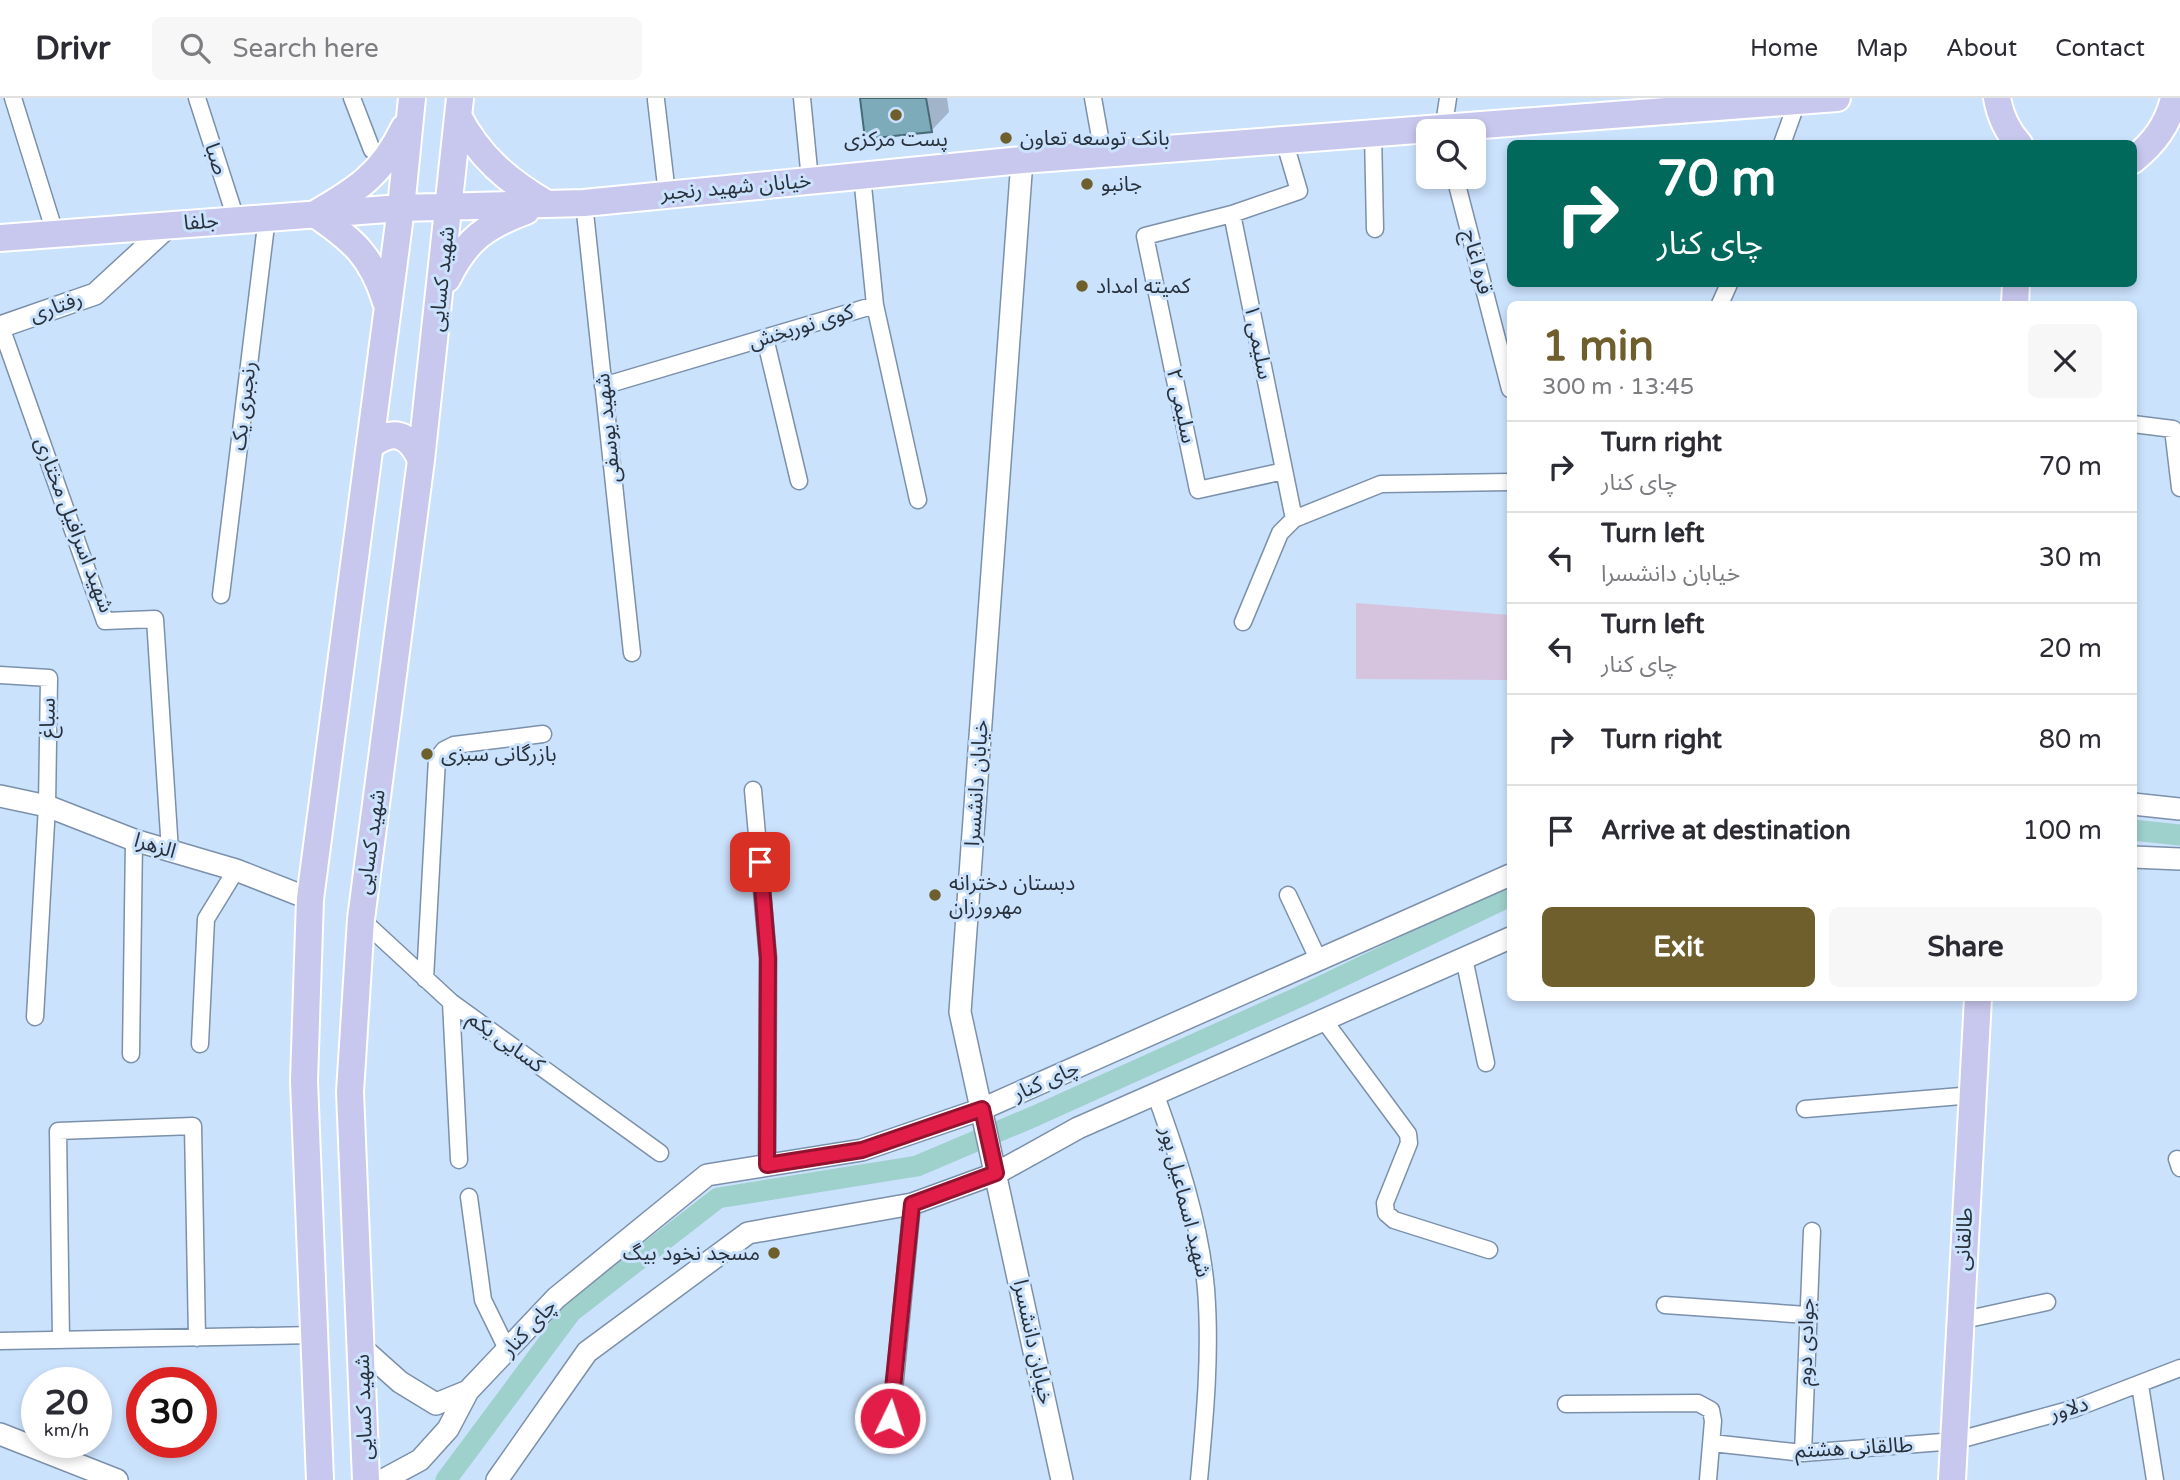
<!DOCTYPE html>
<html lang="en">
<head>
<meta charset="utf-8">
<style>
  :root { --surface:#fff; --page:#f7f7f7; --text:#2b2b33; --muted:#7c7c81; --line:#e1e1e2; --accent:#6e5f2d }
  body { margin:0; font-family:"Varela Round","Noto Sans Arabic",sans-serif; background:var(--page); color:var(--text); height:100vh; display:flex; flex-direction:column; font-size:26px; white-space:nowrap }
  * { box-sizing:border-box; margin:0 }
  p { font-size:23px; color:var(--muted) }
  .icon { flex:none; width:38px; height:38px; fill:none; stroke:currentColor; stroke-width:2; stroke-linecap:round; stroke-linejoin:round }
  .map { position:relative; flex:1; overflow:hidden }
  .sheet { position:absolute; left:1507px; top:203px; width:630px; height:700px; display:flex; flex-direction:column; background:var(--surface); border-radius:10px; box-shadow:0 4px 10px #0003 }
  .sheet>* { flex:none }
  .banner { position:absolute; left:1507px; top:42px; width:630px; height:147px; border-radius:10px; box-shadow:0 4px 10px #0003; background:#00695c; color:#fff; overflow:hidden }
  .tools { position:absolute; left:1416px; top:21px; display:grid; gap:14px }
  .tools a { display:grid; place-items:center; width:70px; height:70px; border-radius:10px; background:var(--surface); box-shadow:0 4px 10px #0003; font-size:35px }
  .speed { position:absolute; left:21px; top:1269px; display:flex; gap:14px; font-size:35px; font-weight:700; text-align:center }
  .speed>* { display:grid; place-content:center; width:91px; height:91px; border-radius:50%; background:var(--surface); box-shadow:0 4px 10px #0003; line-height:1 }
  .speed small { font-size:18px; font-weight:400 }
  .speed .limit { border:10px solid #d22; background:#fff; color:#111 }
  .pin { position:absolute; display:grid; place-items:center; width:60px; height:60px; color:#fff; margin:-30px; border-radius:14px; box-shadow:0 4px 10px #0006 }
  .me { position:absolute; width:77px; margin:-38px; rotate:4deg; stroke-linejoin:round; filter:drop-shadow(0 0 5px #0008) }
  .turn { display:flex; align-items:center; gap:24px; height:147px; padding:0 35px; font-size:32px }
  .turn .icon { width:91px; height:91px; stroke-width:2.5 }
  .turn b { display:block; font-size:49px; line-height:60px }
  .round { display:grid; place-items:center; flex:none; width:74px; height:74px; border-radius:10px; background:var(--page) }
  .headline { display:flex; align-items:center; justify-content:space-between; height:119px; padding:0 35px }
  h1 { font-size:42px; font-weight:700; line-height:52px; color:var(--accent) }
  .button { display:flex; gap:14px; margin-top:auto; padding:14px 35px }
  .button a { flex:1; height:80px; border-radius:10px; background:var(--accent); color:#fff; font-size:28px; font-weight:700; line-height:80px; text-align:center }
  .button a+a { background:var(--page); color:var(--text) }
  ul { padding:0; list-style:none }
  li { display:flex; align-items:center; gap:21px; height:91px; padding:0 35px; border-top:2px solid var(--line) }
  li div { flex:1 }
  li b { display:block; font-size:26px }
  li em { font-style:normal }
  header { display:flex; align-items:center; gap:42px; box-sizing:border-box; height:98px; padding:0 35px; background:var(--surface); border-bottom:2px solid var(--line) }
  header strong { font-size:33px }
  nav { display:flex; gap:38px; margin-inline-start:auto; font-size:24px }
  .search { width:490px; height:63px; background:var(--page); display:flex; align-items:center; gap:18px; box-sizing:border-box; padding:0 24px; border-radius:10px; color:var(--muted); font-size:26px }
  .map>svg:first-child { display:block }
</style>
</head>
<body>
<header>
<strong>Drivr</strong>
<div class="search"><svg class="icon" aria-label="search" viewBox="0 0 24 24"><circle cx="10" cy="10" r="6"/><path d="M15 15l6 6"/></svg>Search here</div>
<nav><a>Home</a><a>Map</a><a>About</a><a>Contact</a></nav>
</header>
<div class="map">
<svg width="2180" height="1382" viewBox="0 0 2180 1382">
  <rect width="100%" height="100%" fill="#cbe2fd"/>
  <!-- pitch -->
  <path fill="#d6c3de" d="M 1356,505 L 1510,517 L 1510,582 L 1356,581 Z"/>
  <!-- shadow -->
  <path fill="#0003" d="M 862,0 L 947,0 L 949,14 L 931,33 Z"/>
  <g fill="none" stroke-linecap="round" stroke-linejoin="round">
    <!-- canal -->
    <path stroke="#9ed0cc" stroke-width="21" d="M 2133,732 L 2180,737
      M 446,1382 L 571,1214 L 718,1100 L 917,1068 L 1035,1018 L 1301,898 L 1510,798"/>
  </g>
  <!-- building -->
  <path fill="#7eabba" stroke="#476b77" stroke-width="2" d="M 860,0 L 926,0 L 932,34 L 865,41 Z"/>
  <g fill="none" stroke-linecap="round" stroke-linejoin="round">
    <!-- minor casing -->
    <g stroke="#7b90aa" stroke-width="19">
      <path id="minor" d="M 13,0 L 55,135
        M 197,0 L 236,121
        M 352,0 L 372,52
        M 802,0 L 810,82
        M 1093,0 L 1103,56
        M 656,2 L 667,96
        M 1443,33 L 1448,0
        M 1373,35 L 1375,131
        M 1782,46 L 1797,4
        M 1455,79 L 1510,291
        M 584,105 L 632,555
        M 1232,116 L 1294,421
        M 1720,206 L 1729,186
        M 875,207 L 918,402
        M 1,229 L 105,523 L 155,521 L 170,753
        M 765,240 L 799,383
        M 603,288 L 875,207 L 862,78
        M 2133,326 L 2173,331 L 2180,390
        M 1284,373 L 1198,392 L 1145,138 L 1232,116 L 1299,93 L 1284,42
        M 221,497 L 267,119
        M 1243,524 L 1280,435 L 1294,421 L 1381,386 L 1510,384
        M 0,577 L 49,580 L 47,708 L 35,919
        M 753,692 L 768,860 L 767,1067
        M 1288,797 L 1319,863
        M 361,821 L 451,904 L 660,1055
        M 1464,860 L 1486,965
        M 425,881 L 437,661 L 444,652 L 454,647 L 543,636
        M 451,904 L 459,1062
        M 1323,921 L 1408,1036 L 1409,1045 L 1385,1105 L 1386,1115 L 1394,1122 L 1489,1152
        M 200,946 L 206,821 L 236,772
        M 131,956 L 134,742
        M 1155,995 C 1178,1058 1200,1124 1206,1191 C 1211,1254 1205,1319 1199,1382
        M 1805,1011 L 1973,997
        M 2177,1061 L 2180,1070
        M 469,1099 L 483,1202 L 508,1253
        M 1665,1207 L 1807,1217
        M 1959,1223 L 2047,1204
        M 61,1242 L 58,1033 L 193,1028 L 197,1240
        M 0,1243 L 315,1237
        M 2140,1287 L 2155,1382
        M 1566,1306 L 1698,1305 L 1711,1312 L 1713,1323 L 1708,1382
        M 889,1343 L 912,1106
        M 1712,1345 L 1803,1355 L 1955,1343 L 2076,1310 L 2180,1270
        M 1803,1355 L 1812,1133"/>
    </g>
    <!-- tertiary casing -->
    <g stroke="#7b90aa" stroke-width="24">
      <path id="tertiary" d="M 1022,62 L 960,914 L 1062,1382
        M 0,229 L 95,196 L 171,126
        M 0,698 L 47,708 L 134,742 L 236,772 L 310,801
        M 2133,706 L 2180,711
        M 2133,759 L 2180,761
        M 362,1250 L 400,1284 L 436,1306 L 468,1293
        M 0,1336 L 117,1382
        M 383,1382 L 420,1362 L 448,1331 L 468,1293 L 556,1200 L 707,1077 L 862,1052 L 982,1011 L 1510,777
        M 497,1382 L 587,1254 L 748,1135 L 912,1106 L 997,1075 L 1078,1030 L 1510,840"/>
    </g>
    <!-- primary casing -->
    <g stroke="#fff" stroke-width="30">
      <path id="primary" d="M 1997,0 C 2000,17 2007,33 2019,46
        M 458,18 C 479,59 508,83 547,106
        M 2133,62 C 2154,45 2168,27 2174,0
        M 0,140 L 401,110 L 584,105 L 1022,62 L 1837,0
        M 447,181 C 466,142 485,128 526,113
        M 386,204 C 372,158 353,142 315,116 C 357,92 382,76 404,30
        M 2015,206 L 2016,186
        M 370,348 C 393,330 409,335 421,362
        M 320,1382 L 304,983 L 310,801 L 401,110 L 412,0
        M 366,1382 L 350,994 L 361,821 L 421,362 L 460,0
        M 1952,1382 L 1978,900"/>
    </g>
    <!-- minor -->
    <use href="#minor" stroke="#fff" stroke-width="16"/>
    <!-- tertiary -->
    <use href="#tertiary" stroke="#fff" stroke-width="21"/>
    <!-- primary -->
    <use href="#primary" stroke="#c8c7ed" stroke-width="26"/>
  </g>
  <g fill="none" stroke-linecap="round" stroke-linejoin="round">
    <!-- route casing -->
    <g stroke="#92132f" stroke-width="18">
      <path id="route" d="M 760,764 L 768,860 L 767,1067 L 862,1052 L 982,1011 L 996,1075 L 912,1106 L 890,1320"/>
    </g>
    <!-- route -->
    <use href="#route" stroke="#e11d48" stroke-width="12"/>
  </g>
  <!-- markers -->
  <g fill="#6e5f2d" stroke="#cbe2fd" stroke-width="2.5">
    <circle cx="896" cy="17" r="7"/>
    <circle cx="1006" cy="40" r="7"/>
    <circle cx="1087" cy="86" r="7"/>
    <circle cx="1082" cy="188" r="7"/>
    <circle cx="427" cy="656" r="7"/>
    <circle cx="935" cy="797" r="7"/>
    <circle cx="774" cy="1155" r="7"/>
  </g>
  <g text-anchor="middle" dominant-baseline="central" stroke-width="6" stroke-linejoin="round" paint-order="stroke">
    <!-- poi labels -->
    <g font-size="21" fill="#28313b" stroke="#cbe2fd" text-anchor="start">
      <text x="1020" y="40">بانک توسعه تعاون</text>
      <text x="896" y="41" text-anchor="middle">پست مرکزی</text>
      <text x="1101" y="86">جانبو</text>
      <text x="1096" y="188">کمیته امداد</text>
      <text x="441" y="656">بازرگانی سبزی</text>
      <text x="949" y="785">دبستان دخترانه<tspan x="949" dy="24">مهرورزان</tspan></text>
      <text x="760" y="1155" text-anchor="end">مسجد نخود‌ بیگ</text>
    </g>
    <!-- street labels -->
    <g font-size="21" fill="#28313b" stroke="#cbe2fd">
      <text transform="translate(216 61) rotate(72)">صبا</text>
      <text transform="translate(736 89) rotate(-5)">خیابان شهید رنجبر</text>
      <text transform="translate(201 124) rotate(-4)">جلفا</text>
      <text transform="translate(1477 164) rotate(75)">قره اغاج</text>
      <text transform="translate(442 181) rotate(-84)">شهید کسایی</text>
      <text transform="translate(56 209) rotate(-20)">رفتاری</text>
      <text transform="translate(801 229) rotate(-17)">کوی نوربخش</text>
      <text transform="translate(1258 244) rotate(79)">سلیمی ۱</text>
      <text transform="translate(244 308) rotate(-83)">رنجبری یک</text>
      <text transform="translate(1181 308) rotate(78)">سلیمی ۲</text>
      <text transform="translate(608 330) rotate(-96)">شهید یوسفی</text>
      <text transform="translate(74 427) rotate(69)">شهید اسرافیل مختاری</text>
      <text transform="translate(48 620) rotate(-89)">سباغ</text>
      <text transform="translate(977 685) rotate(-86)">خیابان دانشسرا</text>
      <text transform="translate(371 744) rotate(-82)">شهید کسایی</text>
      <text transform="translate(155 748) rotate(17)">الزهرا</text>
      <text transform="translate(506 944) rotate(36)">کسایی یکم</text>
      <text transform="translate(1046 983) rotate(-24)">چای کنار</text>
      <text transform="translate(1185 1104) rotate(76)">شهید اسماعیل پور</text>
      <text transform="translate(1964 1141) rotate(-87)">طالقانی</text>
      <text transform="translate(529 1230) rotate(-47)">چای کنار</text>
      <text transform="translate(1033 1244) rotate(78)">خیابان دانشسرا</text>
      <text transform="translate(1806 1244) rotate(-88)">جوادی دوم</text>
      <text transform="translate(364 1309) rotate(-92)">شهید کسایی</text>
      <text transform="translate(2069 1311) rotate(-17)">دلاور</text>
      <text transform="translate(1854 1350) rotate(-3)">طالقانی هشتم</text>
    </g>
  </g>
</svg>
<div class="tools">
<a><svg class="icon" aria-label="search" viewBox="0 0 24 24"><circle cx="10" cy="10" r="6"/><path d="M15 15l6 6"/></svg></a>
</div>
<div class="speed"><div>20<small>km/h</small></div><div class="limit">30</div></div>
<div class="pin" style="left:760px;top:764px;background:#d93025"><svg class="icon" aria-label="arrive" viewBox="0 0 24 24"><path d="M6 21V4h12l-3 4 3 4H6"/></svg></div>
<svg class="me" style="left:890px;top:1320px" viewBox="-20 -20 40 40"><circle r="17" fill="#e11d48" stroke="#fff" stroke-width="3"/><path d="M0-11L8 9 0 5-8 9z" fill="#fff"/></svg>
<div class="banner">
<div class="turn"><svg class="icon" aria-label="right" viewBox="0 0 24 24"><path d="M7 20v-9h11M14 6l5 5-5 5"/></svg><div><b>70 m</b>چای کنار</div></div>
</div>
<section class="sheet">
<div class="headline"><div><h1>1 min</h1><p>300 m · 13:45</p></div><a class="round"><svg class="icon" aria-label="close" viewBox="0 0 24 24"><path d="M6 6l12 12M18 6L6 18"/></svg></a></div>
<ul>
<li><svg class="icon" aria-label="right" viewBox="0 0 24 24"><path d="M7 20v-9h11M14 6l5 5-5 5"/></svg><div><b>Turn right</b><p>چای کنار</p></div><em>70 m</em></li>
<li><svg class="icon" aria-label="left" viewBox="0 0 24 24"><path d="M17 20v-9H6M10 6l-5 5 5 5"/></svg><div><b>Turn left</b><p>خیابان دانشسرا</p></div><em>30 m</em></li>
<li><svg class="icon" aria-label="left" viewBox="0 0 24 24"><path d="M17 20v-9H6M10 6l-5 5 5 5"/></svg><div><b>Turn left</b><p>چای کنار</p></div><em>20 m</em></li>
<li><svg class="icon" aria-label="right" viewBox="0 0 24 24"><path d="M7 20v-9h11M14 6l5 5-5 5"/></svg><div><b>Turn right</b></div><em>80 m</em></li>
<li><svg class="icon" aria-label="arrive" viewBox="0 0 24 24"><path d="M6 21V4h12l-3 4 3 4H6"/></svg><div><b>Arrive at destination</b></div><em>100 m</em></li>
</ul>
<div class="button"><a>Exit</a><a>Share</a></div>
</section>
</div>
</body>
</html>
